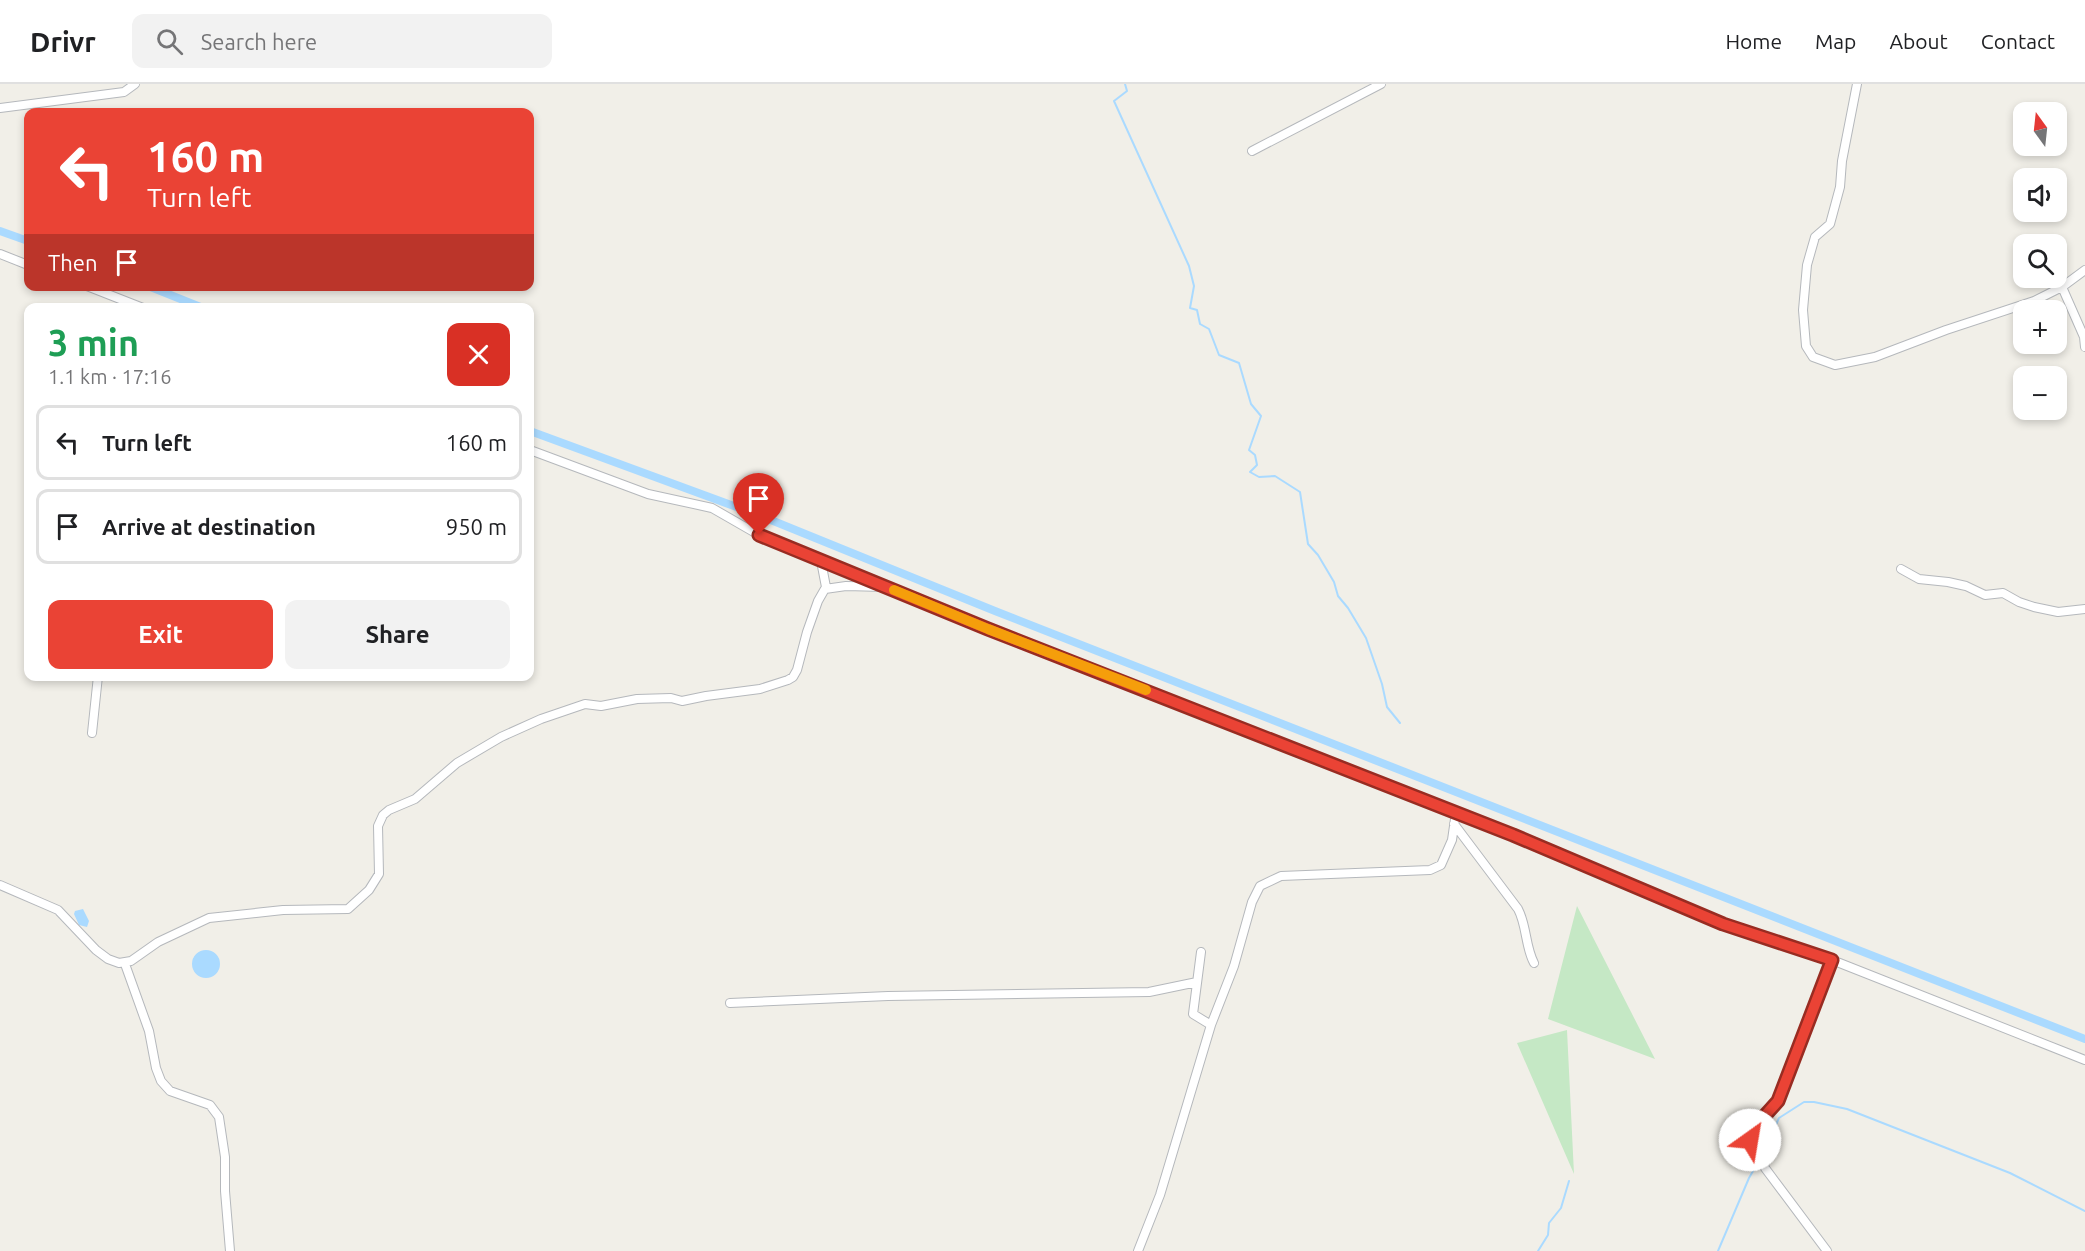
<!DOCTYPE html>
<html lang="en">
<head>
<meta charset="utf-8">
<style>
  :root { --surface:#fff; --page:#f2f2f2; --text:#202124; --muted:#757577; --line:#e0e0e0; --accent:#ea4335 }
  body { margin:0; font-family:Ubuntu,sans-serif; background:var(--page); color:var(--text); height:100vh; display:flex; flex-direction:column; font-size:22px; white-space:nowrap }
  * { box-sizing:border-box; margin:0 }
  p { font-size:20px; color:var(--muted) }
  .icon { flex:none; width:33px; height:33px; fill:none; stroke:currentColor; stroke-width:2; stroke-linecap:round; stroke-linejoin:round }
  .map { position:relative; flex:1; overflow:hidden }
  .side { position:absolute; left:24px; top:219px; width:510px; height:378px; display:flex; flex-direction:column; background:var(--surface); border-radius:12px; box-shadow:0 3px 9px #0003 }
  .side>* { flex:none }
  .hud { position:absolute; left:24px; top:24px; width:510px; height:183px; border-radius:12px; box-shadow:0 3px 9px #0003; background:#ea4335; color:#fff; overflow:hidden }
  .needle { width:39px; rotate:345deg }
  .controls { position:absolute; left:2013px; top:18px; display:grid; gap:12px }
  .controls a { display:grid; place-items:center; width:54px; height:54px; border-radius:12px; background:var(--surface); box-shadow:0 3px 9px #0003; font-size:30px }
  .pin { position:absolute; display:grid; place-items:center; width:51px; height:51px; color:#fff; margin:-62px -26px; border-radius:50% 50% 50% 0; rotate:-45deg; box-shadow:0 0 6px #0007 }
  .pin .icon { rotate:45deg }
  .me { position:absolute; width:66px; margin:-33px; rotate:32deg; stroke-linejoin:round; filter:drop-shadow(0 0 4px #0008) }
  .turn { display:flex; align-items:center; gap:21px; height:126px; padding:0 24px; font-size:27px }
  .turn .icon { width:78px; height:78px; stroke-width:2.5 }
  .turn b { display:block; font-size:42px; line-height:51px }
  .then { display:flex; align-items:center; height:57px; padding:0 24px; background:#0003; gap:12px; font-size:22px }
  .round { display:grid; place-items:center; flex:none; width:63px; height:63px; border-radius:12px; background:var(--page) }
  .summary { display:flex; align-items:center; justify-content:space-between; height:102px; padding:0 24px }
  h1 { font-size:36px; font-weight:700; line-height:45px; color:#1e9e55 }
  .button { display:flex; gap:12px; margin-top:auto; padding:12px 24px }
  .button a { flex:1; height:69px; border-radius:12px; background:var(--accent); color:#fff; font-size:24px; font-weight:700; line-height:69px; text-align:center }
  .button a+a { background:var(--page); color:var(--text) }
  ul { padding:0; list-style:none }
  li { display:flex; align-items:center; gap:18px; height:75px; margin:0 12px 9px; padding:0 12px; border:3px solid var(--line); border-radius:12px }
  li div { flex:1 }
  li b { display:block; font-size:22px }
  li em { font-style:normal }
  header { display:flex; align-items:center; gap:36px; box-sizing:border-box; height:84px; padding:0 30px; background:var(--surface); border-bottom:2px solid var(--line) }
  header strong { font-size:28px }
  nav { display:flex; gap:33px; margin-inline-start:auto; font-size:21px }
  .search { width:420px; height:54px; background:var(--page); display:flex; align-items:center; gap:15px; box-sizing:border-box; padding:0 21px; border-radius:12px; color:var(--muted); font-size:22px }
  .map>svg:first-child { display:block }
</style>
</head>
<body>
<header>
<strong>Drivr</strong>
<div class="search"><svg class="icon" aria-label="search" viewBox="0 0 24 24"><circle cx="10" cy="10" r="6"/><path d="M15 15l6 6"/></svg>Search here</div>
<nav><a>Home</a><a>Map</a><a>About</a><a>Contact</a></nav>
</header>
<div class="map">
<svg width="2085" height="1167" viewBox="0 0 2085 1167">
  <rect width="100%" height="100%" fill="#f1efe8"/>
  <!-- green -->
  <path fill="#c5e8c5" d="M 1577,822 L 1655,975 L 1548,935 Z
    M 1567,946 L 1574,1090 L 1517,959 Z"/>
  <!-- water -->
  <path fill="#aadaff" d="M 83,825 L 89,837 L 87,843 L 79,841 L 74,830 L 75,827 Z
    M192 880a14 14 0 1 1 28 0a14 14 0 1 1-28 0Z"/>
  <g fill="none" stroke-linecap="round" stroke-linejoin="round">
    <!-- stream -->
    <path stroke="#aadaff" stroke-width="2" d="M 1125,0 L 1127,7 L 1114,17 L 1189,182 L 1194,202 L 1190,224 L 1197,226 L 1200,240 L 1209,245 L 1219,271 L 1239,279 L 1251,320 L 1261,332 L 1249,366 L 1255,371 L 1257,381 L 1250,388 L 1259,393 L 1275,392 L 1300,408 L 1308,460 L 1318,471 L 1334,498 L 1338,512 L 1348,524 L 1366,554 L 1382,600 L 1387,623 L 1400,639
      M 1764,1067 L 1779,1034 L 1804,1018 L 1814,1018 L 1847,1025 L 2010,1089 L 2085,1127
      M 1538,1167 L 1548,1151 L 1549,1139 L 1561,1124 L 1569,1097
      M 1718,1167 L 1749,1094 L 1760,1075"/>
    <!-- canal -->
    <path stroke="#aadaff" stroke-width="8" d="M 0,147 L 28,157
      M 148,202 L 203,224
      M 530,347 L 761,432 L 995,527 L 2085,955"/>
    <!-- street casing -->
    <g stroke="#b5b8bc" stroke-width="10">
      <path id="street" d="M 1857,0 L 1842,77 L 1840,103 L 1830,140 L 1815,153 L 1807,181 L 1803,226 L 1806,262 L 1813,273 L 1835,281 L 1875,273 L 1946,246 L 2034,217 L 2062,203 L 2085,186
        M 0,24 L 124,8 L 135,0
        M 1252,67 L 1381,0
        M 0,170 L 28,181
        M 87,202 L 143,224
        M 2062,203 L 2084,253 L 2085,263
        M 530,366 L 648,410 L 712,424 L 759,451 L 988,545 L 1513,751 L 1723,840 L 1832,876 L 2085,976
        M 1901,485 L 1919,495 L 1948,498 L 1966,502 L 1985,511 L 2003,509 L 2019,518 L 2034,523 L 2058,528 L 2085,525
        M 825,505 L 846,502 L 883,503
        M 92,649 L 98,592
        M 1454,740 L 1518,825 C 1527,842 1525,862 1534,879
        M 0,801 L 58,826 L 96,866 L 108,875 L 119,879 L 131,877 L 158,858 L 209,834 L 283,826 L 348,825 L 369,806 L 379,790 L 378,742 L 383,731 L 389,726 L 415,715 L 457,679 L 501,653 L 541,635 L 585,620 L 601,622 L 637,615 L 671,614 L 682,617 L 706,612 L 760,605 L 788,596 L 793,593 L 797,586 L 807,548 L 818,517 L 826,503 L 821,477
        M 1201,868 L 1193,930 L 1211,941
        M 125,880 L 149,947 L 156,984 L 161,997 L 170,1007 L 210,1021 L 219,1033 L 225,1073 L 225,1107 L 230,1167
        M 730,919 L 888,912 L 1149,908 L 1197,898
        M 1138,1167 L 1160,1111 L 1211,941 L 1234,882 L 1252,818 L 1260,802 L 1281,792 L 1430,786 L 1441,781 L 1452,756 L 1456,728
        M 1827,1167 L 1765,1084 L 1762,1069 L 1752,1062 L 1750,1056 L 1760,1037 L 1777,1017 L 1832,876"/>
    </g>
    <!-- street -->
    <use href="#street" stroke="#fff" stroke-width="8"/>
  </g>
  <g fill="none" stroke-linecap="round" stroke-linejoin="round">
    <!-- route casing -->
    <g stroke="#982c22" stroke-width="15">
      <path id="route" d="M 759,451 L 988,545 L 1513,751 L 1723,840 L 1832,876 L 1778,1017 L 1760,1037 L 1750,1056"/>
    </g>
    <!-- route -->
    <use href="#route" stroke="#ea4335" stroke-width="10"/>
    <!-- slow -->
    <path stroke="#f59e0b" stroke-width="10" d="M 894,506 L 988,545 L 1146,606"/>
  </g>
</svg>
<div class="controls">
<a><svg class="needle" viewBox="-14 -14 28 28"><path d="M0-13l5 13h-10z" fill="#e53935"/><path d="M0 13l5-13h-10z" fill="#757577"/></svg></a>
<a><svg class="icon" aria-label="sound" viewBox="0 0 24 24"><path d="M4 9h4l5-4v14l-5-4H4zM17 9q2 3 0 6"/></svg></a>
<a><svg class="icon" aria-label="search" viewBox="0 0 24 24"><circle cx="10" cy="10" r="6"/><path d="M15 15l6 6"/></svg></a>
<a>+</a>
<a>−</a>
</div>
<div class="pin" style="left:759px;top:451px;background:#d93025"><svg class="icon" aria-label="arrive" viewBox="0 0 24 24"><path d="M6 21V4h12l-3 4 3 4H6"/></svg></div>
<svg class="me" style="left:1750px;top:1056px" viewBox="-20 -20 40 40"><circle r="19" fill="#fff"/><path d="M0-13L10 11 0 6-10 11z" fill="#ea4335"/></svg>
<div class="hud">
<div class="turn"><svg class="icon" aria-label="left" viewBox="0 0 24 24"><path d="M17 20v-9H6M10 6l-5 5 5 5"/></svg><div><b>160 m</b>Turn left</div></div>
<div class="then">Then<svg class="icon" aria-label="arrive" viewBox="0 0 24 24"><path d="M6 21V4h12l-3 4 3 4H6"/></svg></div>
</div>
<section class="side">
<div class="summary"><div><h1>3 min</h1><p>1.1 km · 17:16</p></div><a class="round" style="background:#d93025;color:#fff"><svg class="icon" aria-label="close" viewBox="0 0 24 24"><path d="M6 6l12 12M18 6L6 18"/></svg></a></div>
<ul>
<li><svg class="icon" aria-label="left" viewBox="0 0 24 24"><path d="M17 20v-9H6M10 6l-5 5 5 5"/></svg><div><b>Turn left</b></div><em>160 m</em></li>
<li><svg class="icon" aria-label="arrive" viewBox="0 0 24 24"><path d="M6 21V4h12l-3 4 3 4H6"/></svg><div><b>Arrive at destination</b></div><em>950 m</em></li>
</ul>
<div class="button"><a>Exit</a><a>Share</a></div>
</section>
</div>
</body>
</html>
